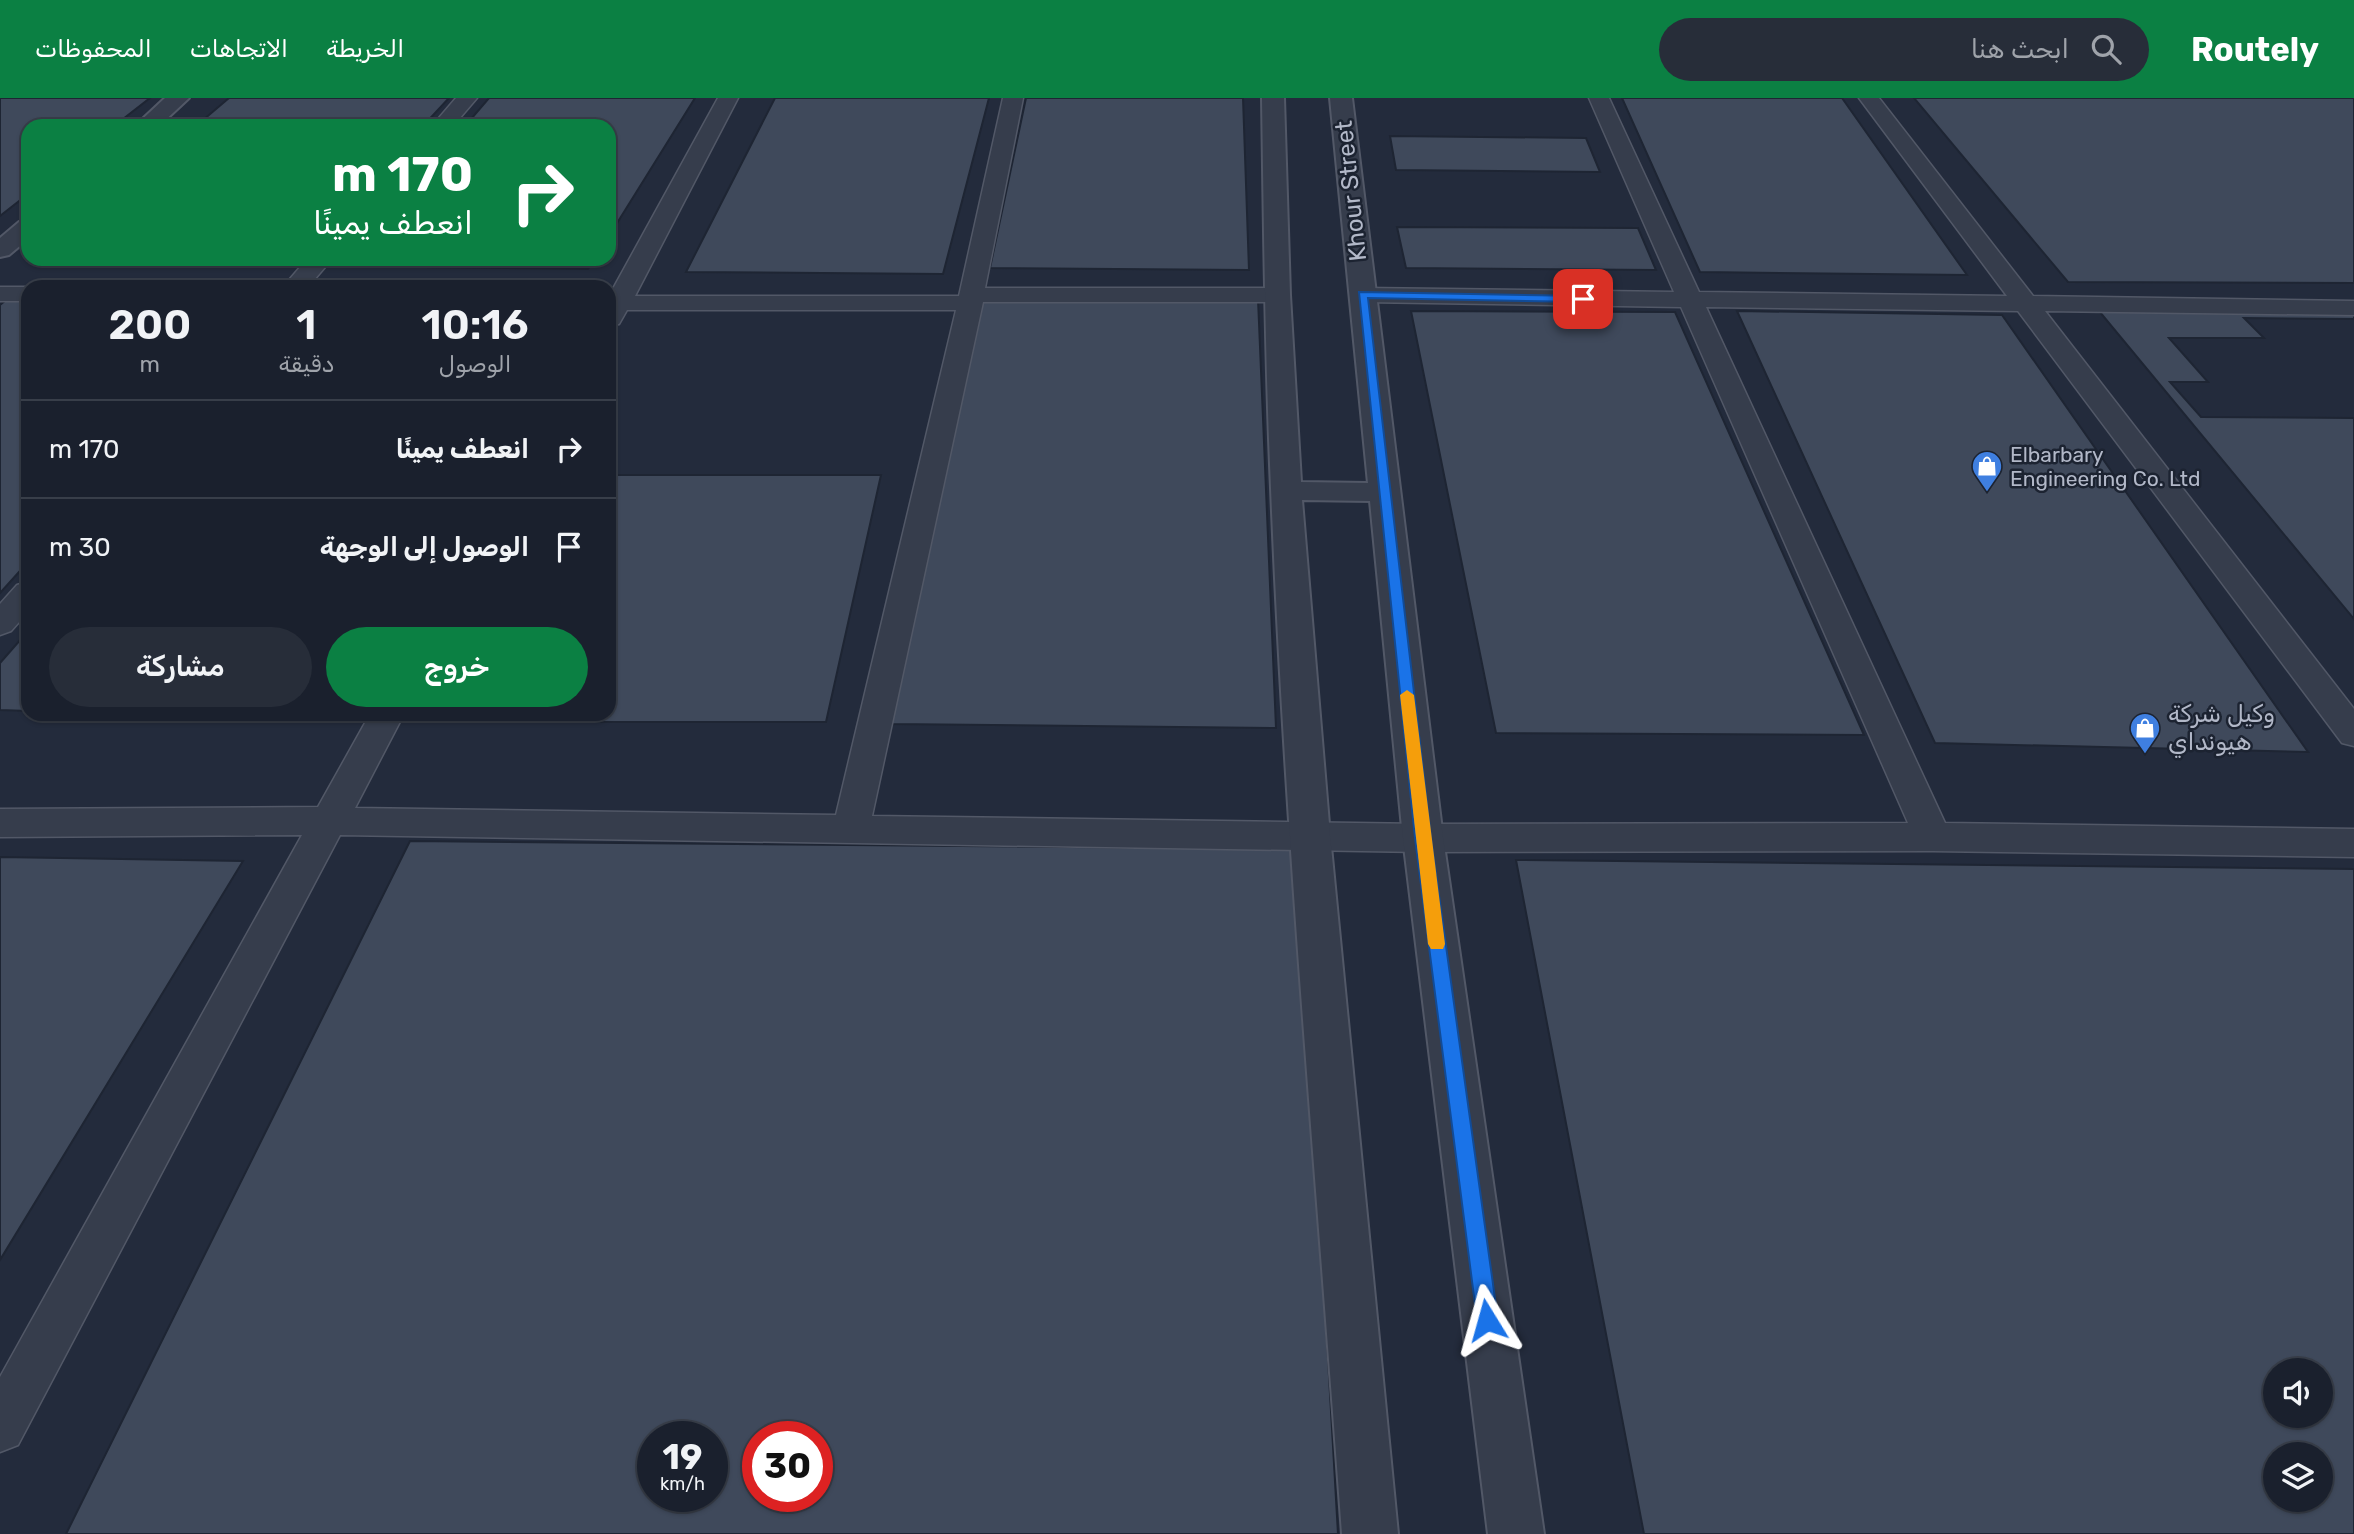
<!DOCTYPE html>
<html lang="ar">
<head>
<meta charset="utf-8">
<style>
  :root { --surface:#1a202d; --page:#272d39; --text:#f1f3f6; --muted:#9fa3aa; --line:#383e49; --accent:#0b8043 }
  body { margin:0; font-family:Rubik,"Noto Naskh Arabic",sans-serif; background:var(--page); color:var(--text); direction:rtl; height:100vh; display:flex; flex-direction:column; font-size:26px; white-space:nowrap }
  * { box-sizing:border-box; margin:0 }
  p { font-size:23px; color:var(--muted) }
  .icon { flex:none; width:38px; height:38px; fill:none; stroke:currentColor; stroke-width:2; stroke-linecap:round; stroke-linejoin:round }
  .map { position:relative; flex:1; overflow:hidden; direction:ltr }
  .details { position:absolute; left:21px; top:182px; width:595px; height:441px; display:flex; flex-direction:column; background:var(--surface); border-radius:21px; box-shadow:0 2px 5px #0004,0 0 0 2px var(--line); direction:rtl }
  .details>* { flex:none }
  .banner { position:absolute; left:21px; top:21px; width:595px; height:147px; border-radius:21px; box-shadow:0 2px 5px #0004,0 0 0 2px var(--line); direction:rtl; background:#0b8043; color:#fff; overflow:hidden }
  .buttons { position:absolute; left:2263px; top:1260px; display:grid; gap:14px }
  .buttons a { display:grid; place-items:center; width:70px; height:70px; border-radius:50%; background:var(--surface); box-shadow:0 2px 5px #0004,0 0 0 2px var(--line); font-size:35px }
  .speed { position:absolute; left:637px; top:1323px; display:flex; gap:14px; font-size:35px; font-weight:700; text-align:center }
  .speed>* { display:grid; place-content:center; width:91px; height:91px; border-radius:50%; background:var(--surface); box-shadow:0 2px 5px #0004,0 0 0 2px var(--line); line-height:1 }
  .speed small { font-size:18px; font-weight:400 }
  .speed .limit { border:10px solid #d22; background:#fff; color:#111 }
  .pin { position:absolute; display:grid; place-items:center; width:60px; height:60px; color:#fff; margin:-30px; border-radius:14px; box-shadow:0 4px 10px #0006 }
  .me { position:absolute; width:77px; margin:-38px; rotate:352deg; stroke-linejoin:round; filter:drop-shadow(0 0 5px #0008) }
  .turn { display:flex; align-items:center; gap:24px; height:147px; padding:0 28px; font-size:32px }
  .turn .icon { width:91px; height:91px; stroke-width:2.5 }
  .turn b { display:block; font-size:49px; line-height:60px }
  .eta { display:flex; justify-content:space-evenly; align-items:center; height:119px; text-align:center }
  .eta b { font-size:42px; font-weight:600; line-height:49px }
  .button { display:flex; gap:14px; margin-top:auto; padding:14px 28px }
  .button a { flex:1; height:80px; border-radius:42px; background:var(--accent); color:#fff; font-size:28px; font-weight:600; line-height:80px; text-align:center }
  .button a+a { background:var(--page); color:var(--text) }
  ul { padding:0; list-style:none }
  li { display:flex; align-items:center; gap:21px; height:98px; padding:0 28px; border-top:2px solid var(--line) }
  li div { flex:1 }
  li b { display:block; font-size:26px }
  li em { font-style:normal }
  header { display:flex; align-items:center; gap:42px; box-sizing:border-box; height:98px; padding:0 35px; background:var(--accent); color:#fff }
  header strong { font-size:33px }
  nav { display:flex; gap:38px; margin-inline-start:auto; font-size:24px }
  .search { width:490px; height:63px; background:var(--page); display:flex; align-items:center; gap:18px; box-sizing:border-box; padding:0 24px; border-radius:38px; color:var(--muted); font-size:26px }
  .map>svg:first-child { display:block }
</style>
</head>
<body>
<header>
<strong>Routely</strong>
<div class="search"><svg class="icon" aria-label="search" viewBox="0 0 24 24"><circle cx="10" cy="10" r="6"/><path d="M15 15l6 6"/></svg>ابحث هنا</div>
<nav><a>الخريطة</a><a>الاتجاهات</a><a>المحفوظات</a></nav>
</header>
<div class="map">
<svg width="2354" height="1436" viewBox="0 0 2354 1436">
  <rect width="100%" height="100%" fill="#232b3c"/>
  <!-- building -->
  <path fill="#3f495b" stroke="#1e2533" stroke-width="2" fill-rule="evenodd" d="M 0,0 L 150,0 L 114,28 L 28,28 L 28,96 L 0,118 Z
    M 229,0 L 449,0 L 423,28 L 196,28 Z
    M 489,0 L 695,0 L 609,138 L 609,28 L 465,28 Z
    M 775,0 L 989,0 L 943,176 L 686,174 Z
    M 1026,0 L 1243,0 L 1249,172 L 990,170 Z
    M 1622,0 L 1842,0 L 1967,177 L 1700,174 Z
    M 1914,0 L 2354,0 L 2354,185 L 2068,184 Z
    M 1390,38 L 1586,40 L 1600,74 L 1396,72 Z
    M 1397,129 L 1638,130 L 1656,172 L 1406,170 Z
    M 41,161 L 302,161 L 294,169 L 35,166 Z
    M 349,161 L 594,161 L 588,171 L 344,168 Z
    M 983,199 L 1258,201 L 1276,630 L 891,626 Z
    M 6,202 L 28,203 L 28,464 L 0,495 L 0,207 Z
    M 1411,213 L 1675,214 L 1864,637 L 1496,635 Z
    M 1737,213 L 2002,217 L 2308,654 L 1935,645 Z
    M 2099,213 L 2354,216 L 2354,221 L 2244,220 L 2264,240 L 2169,240 L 2208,284 L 2170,284 L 2201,319 L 2354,320 L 2354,521 Z
    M 609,377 L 881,377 L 826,624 L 467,624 L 470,616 L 609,616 Z
    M 28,533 L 28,613 L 0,612 L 0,565 Z
    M 188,616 L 323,616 L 322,619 Z
    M 410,743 L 1299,751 L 1338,1436 L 66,1436 ZM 653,1339 L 712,1339 L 712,1398 L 653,1398 ZM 758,1339 L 817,1339 L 817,1398 L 758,1398 Z
    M 0,759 L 243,763 L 0,1162 Z
    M 1516,762 L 2354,771 L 2354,1436 L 1644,1436 ZM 2275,1272 L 2320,1272 L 2320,1318 L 2275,1318 ZM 2275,1356 L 2320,1356 L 2320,1402 L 2275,1402 Z"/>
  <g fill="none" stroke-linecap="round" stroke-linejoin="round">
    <!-- service casing -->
    <g stroke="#525867" stroke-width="3">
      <path id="service" d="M 456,0 L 477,0 L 453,28 L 432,28 Z
        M 718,0 L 738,0 L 635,198 L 959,198 L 1003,0 L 1023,0 L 985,190 L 1277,190 L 1286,192 L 1289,197 L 1286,202 L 1277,204 L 983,204 L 872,718 L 1423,726 L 1908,725 L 1681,209 L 1363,204 L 1354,202 L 1351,197 L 1354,192 L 1363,190 L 1674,194 L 1589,0 L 1609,0 L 1699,194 L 2007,198 L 1859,0 L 1879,0 L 2033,198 L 2354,203 L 2354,217 L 2045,213 L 2354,611 L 2354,648 L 2342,645 L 2018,213 L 1706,209 L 1945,725 L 2354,731 L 2354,759 L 1933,753 L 1423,754 L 340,737 L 18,1347 L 0,1354 L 0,1279 L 302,737 L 0,739 L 0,711 L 318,709 L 370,616 L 404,616 L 355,710 L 836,717 L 956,212 L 627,212 L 619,226 L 609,228 L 609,198 Z
        M 307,161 L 332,161 L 308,189 L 283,189 Z
        M 0,189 L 30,189 L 28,203 L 0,203 Z
        M 28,484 L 28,514 L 11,533 L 0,537 L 0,506 L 17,487 Z"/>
    </g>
    <!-- minor casing -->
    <g stroke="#525867" stroke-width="4">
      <path id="minor" d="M 1262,0 L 1284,0 L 1290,197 L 1301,384 L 1368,385 L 1330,0 L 1352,0 L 1443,740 L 1544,1436 L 1488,1436 L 1403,740 L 1370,403 L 1302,402 L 1330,738 L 1398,1436 L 1342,1436 C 1317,1088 1285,739 1271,390 C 1265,260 1264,130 1262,0 Z"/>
    </g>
    <!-- tertiary casing -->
    <g stroke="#525867" stroke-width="4">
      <path id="tertiary" d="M 165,0 L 189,0 L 159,28 L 135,28 Z
        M 28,122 L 28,141 L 9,157 L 0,159 L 0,140 L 19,124 Z"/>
    </g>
    <!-- service -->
    <use href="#service" fill="#363d4c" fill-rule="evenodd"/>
    <!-- minor -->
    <use href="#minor" fill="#363d4c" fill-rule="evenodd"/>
    <!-- tertiary -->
    <use href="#tertiary" fill="#363d4c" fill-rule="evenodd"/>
  </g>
  <!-- route -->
  <path fill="#1a73e8" stroke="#114b97" stroke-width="2" d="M 1359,194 L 1583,198 L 1588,201 L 1583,204 L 1368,200 L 1431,740 L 1498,1222 L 1495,1229 L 1487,1232 L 1480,1229 L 1477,1222 L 1415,740 Z"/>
  <!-- slow -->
  <path fill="#f59e0b" d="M 1407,592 L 1414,597 L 1445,846 L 1443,851 L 1431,851 L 1428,846 L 1400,597 Z"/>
  <!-- icons -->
  <defs>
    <g id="shop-pin" transform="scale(1.575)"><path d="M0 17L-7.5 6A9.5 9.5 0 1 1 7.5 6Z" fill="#3f7fe0" stroke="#1c2331"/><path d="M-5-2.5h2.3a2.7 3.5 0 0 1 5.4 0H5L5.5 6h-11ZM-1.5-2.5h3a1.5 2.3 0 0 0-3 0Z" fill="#fff"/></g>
  </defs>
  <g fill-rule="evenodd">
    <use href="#shop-pin" x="1987" y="368"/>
    <use href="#shop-pin" x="2145" y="630"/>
  </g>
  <g text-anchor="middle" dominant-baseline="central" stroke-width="5" stroke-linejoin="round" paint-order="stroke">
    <!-- far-poi labels -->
    <g font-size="21" fill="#b2b8c8" stroke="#1c2331" text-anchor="start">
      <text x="2010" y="356">Elbarbary<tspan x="2010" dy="24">Engineering Co. Ltd</tspan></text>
    </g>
    <!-- street labels -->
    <g font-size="24" fill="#b2b8c8" stroke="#1c2331">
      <text transform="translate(1351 93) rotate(-96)">Khour Street</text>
    </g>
    <!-- poi labels -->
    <g font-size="24" fill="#b2b8c8" stroke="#1c2331" text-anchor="start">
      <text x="2168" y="616">وكيل شركة<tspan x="2168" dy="28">هيونداي</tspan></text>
    </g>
  </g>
</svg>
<div class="buttons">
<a><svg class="icon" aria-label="sound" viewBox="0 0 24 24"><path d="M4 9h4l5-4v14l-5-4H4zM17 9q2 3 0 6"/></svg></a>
<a><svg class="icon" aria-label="layers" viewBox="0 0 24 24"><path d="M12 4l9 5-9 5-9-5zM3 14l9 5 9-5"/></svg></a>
</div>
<div class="speed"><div>19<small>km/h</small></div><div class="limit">30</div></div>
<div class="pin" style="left:1583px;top:201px;background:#d93025"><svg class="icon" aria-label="arrive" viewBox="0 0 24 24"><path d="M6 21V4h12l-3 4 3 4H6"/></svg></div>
<svg class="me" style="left:1487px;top:1222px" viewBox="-20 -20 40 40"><path d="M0-17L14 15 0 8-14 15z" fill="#1a73e8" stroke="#fff" stroke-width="4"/></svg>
<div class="banner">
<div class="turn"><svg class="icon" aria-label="right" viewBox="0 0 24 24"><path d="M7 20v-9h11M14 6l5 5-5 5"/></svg><div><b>170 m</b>انعطف يمينًا</div></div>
</div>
<section class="details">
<div class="eta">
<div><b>10:16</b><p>الوصول</p></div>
<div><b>1</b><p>دقيقة</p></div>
<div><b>200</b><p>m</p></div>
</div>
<ul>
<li><svg class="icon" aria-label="right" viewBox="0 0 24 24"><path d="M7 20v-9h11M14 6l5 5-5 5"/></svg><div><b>انعطف يمينًا</b></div><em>170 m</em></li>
<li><svg class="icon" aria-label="arrive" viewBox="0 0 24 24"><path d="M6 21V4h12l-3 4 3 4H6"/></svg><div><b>الوصول إلى الوجهة</b></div><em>30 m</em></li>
</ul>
<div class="button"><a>خروج</a><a>مشاركة</a></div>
</section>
</div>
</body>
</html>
